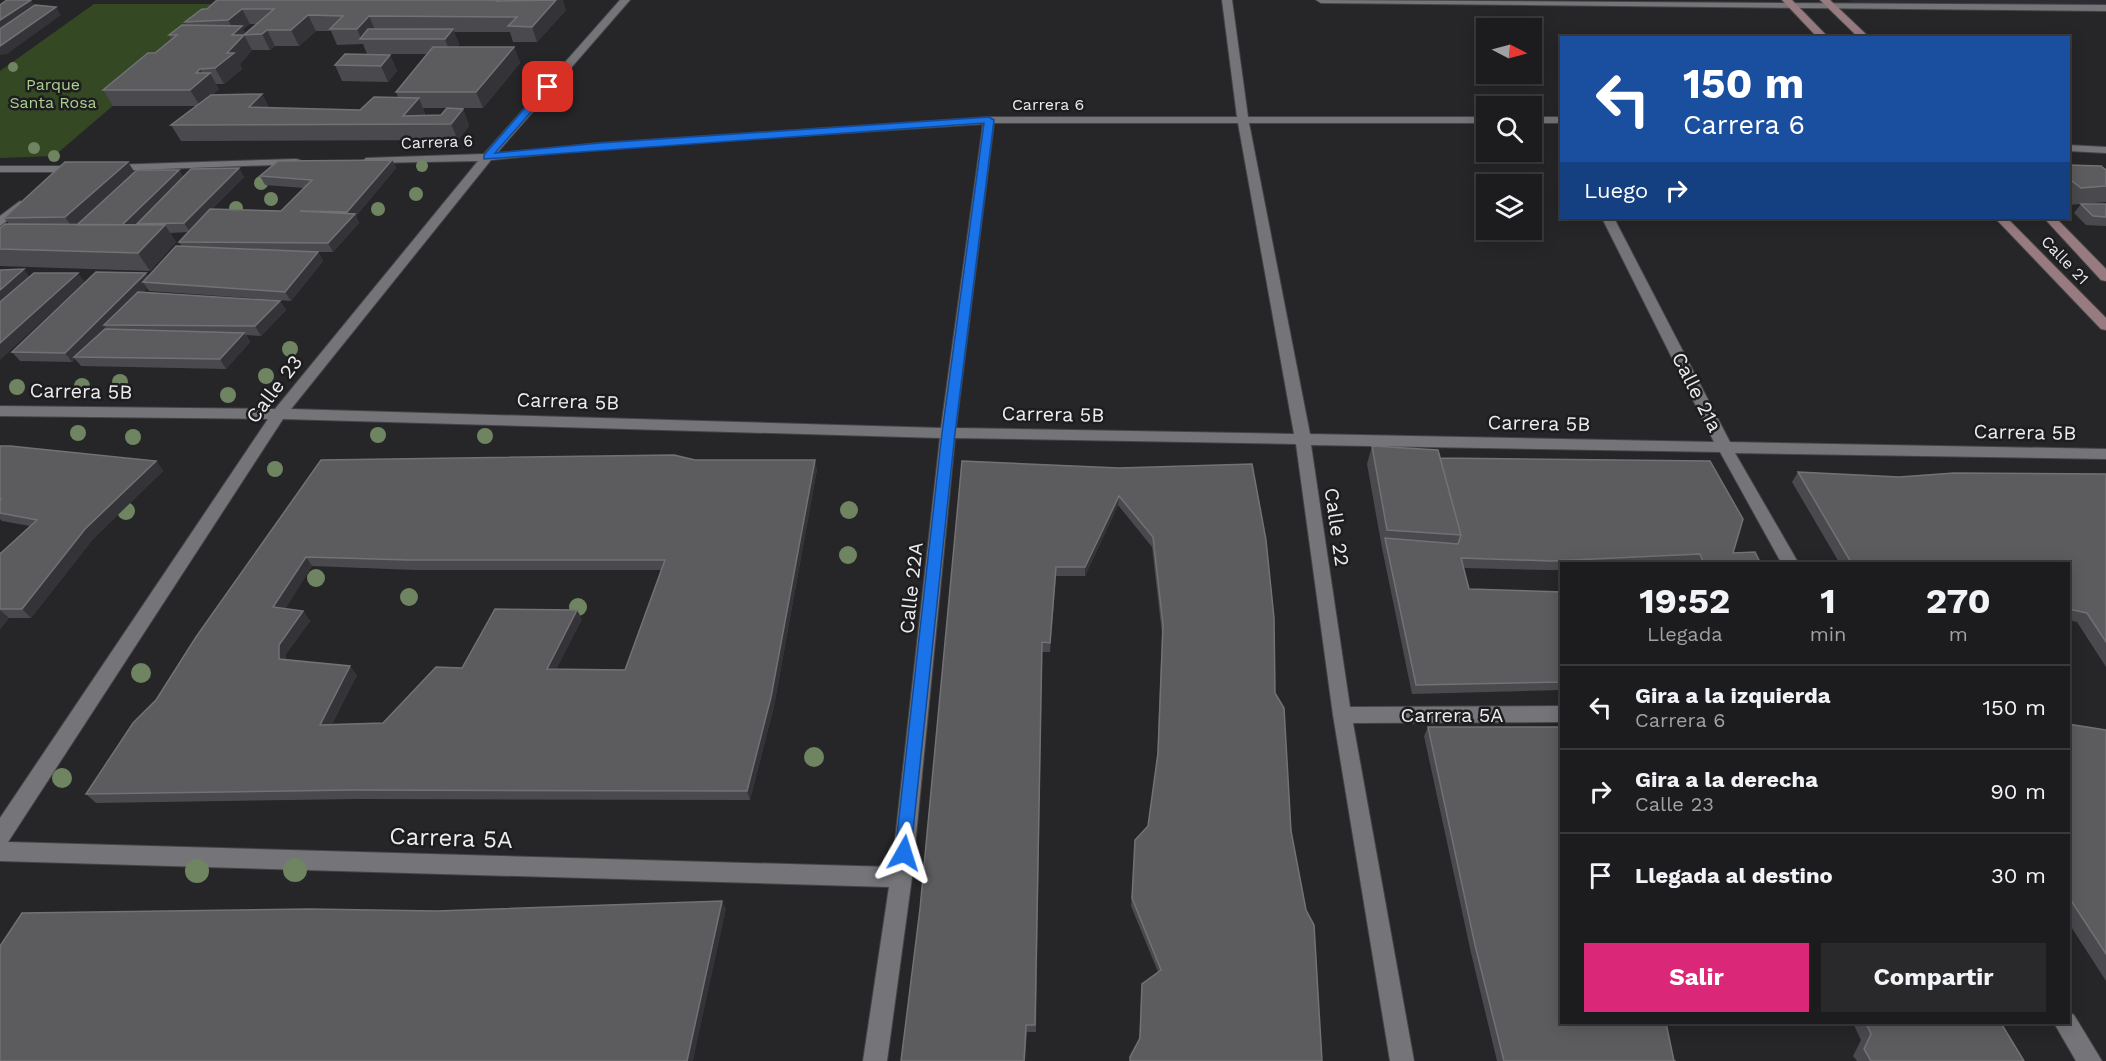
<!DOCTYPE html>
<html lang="es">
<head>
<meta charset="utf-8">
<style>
  :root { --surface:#1c1c1f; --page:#29292c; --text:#f1f3f6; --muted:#a0a1a4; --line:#3a3a3d; --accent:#db2777 }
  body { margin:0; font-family:"Work Sans",sans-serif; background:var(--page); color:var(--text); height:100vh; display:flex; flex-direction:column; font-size:22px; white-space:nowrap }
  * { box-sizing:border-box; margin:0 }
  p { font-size:20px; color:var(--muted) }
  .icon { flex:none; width:33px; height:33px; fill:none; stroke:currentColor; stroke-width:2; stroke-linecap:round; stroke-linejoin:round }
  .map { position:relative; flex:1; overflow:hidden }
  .sheet { position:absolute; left:1560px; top:562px; width:510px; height:462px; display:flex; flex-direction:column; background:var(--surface); border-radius:0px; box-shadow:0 3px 15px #0003,0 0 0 2px var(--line) }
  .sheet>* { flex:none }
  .hud { position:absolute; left:1560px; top:36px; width:510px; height:183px; border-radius:0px; box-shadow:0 3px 15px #0003,0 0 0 2px var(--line); background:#1a4fa0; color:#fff; overflow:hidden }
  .needle { width:39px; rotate:96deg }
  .tools { position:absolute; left:1476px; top:18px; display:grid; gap:12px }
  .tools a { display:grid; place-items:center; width:66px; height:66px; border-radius:0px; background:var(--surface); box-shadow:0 3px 15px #0003,0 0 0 2px var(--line); font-size:30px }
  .pin { position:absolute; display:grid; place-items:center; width:51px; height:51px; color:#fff; margin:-26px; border-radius:12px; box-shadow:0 3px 9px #0006 }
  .me { position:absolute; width:66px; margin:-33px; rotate:6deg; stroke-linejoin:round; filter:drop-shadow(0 0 4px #0008) }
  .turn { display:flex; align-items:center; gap:21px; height:126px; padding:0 24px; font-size:27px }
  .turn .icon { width:78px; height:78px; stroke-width:2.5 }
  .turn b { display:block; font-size:42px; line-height:51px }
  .then { display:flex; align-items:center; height:57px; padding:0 24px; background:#0003; gap:12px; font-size:22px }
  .eta { display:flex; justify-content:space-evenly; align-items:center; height:102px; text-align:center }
  .eta b { font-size:36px; font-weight:700; line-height:42px }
  .button { display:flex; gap:12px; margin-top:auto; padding:12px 24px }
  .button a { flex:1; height:69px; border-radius:0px; background:var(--accent); color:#fff; font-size:24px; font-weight:700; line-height:69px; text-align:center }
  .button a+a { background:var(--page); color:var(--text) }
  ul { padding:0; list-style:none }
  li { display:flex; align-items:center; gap:18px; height:84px; padding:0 24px; border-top:2px solid var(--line) }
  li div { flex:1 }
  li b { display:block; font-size:22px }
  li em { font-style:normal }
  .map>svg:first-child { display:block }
</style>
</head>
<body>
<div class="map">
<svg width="2106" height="1061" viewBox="0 0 2106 1061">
  <rect width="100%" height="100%" fill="#262629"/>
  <!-- built -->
  <path fill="#2d2b34" d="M 1848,0 L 2106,0 L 2106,8 L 1857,4 Z"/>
  <!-- green -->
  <path fill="#354824" d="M 94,4 L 232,4 L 54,156 L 0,158 L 0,71 Z"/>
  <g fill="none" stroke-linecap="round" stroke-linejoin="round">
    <!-- minor casing -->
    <g stroke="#444447" stroke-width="2">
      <path id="minor" d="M 620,0 L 630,0 L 497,153 L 599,143 L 989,117 L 1237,117 L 1222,0 L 1232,0 L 1248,117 L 1486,117 L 1486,123 L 1249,123 L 1310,434 L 1714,442 L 1602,218 L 1614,218 L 1730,442 L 2106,449 L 2106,459 L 1735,453 L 1799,564 L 1782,564 L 1720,452 L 1311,445 L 1350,707 L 1562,706 L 1562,722 L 1353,723 L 1414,1061 L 1390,1061 L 1333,715 L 1296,444 L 955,438 L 912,877 L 887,1061 L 863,1061 L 889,887 L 0,861 L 0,818 L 268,419 L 0,416 L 0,406 L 275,409 L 478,161 L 370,163 L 364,160 L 366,158 L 484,154 ZM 994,123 L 1238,123 L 1294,434 L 956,428 ZM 983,124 L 941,428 L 291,409 L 491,160 L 599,149 ZM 283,419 L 940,438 L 892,867 L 8,842 Z
        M 1316,0 L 2106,5 L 2106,11 L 1321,3 Z
        M 1532,117 L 1562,117 L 1562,123 L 1532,123 Z
        M 2068,145 L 2106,147 L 2106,153 L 2068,151 Z
        M 296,159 L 300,160 L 300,164 L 109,171 L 103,168 L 109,165 Z
        M 0,166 L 80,166 L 86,169 L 80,172 L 0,172 Z
        M 20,201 L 26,205 L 24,208 L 0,226 L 0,216 Z
        M 2068,1012 L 2074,1015 L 2102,1061 L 2076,1061 L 2054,1023 L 2068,1023 Z"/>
    </g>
    <!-- secondary casing -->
    <g stroke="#444447" stroke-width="2">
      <path id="secondary" d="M 1782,0 L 1792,0 L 1829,38 L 1818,38 Z
        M 1820,0 L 1830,0 L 1870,38 L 1859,38 Z
        M 1995,218 L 2007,218 L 2106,318 L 2106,330 L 2101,329 Z
        M 2044,218 L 2056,218 L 2106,269 L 2106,281 L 2101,280 Z"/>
    </g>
    <!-- minor -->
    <use href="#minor" fill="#757478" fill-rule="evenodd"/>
    <!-- secondary -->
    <use href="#secondary" fill="#987b80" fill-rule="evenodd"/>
  </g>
  <!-- trees -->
  <g fill="#6f8460">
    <circle cx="13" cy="67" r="5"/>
    <circle cx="34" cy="148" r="6"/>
    <circle cx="54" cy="156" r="6"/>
    <circle cx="422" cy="166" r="6"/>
    <circle cx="261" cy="183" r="7"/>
    <circle cx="416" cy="194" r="7"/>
    <circle cx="271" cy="199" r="7"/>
    <circle cx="236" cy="208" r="7"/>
    <circle cx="378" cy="209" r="7"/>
    <circle cx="290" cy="349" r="8"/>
    <circle cx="266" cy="376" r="8"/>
    <circle cx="120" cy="382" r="8"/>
    <circle cx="82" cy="386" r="8"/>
    <circle cx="17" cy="387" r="8"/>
    <circle cx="228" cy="395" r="8"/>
    <circle cx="78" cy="433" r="8"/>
    <circle cx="378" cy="435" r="8"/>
    <circle cx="485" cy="436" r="8"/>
    <circle cx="133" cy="437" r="8"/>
    <circle cx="275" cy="469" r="8"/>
    <circle cx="849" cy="510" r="9"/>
    <circle cx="126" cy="511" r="9"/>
    <circle cx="848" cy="555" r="9"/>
    <circle cx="316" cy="578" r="9"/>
    <circle cx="409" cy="597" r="9"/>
    <circle cx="578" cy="607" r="9"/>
    <circle cx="141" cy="673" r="10"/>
    <circle cx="814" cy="757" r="10"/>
    <circle cx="62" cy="778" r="10"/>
    <circle cx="295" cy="870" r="12"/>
    <circle cx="197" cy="871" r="12"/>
  </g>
  <!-- wall -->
  <path fill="#4a4a4e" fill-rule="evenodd" d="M 217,0 L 505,0 L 505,1 L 566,10 L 537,42 L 513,42 L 510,32 L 454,32 L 459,44 L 457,47 L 514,47 L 520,63 L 483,108 L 423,108 L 425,114 L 424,116 L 441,115 L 463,109 L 469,126 L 458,140 L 181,141 L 171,125 L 196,106 L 113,106 L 103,90 L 155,53 L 171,40 L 169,35 L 187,25 L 185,22 L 207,9 ZM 250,24 L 256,24 L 245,33 L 243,29 ZM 316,31 L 331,31 L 337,45 L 363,44 L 367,54 L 427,54 L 396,92 L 398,97 L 360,110 L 269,108 L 262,94 L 212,95 L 219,89 L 216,84 L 224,84 L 242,69 L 240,64 L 252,50 L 248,43 L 252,50 L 270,50 L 275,46 L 299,46 Z
    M 390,55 L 397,71 L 388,82 L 342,81 L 335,65 Z
    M 392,160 L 396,168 L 356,216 L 359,223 L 333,252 L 318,252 L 323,261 L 291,301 L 149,291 L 147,288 L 143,292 L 280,301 L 286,310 L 261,336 L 246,335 L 250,342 L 226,369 L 81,366 L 75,359 L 72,362 L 20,361 L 12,352 L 148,276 L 182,247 L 179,242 L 188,232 L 170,233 L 176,242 L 150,271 L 0,266 L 0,228 L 9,224 L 4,218 L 135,172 L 179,170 L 183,177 L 239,168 L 244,177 L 212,209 L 281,211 L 304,188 L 265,185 L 260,176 Z
    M 2068,165 L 2106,170 L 2106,202 L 2083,204 L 2106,204 L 2106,226 L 2086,225 L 2074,213 L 2081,204 L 2068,205 Z
    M 0,446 L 156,461 L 163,471 L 93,539 L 31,618 L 9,618 L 0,629 L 0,553 L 1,553 L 30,526 L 2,521 L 0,519 Z
    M 1372,446 L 1440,458 L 1733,553 L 1761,564 L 1562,564 L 1562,570 L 1547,570 L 1464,568 L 1469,589 L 1562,592 L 1562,690 L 1412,694 L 1382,548 L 1367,464 Z
    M 321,460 L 695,460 L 817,469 L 774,706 L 750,800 L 359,799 L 96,803 L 86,794 L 156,700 ZM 312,566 L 415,570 L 661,570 L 625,670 L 556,669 L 582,619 L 462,668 L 383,723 L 332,724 L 357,675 L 286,660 L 286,654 L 310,621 L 303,611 L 285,609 Z
    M 962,461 L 1119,468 L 1275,693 L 1291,831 L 1322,1061 L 1130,1061 L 1130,1057 L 1139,1039 L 1142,984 L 1158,972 L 1131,906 L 1135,849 L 1148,826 L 1157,761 L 1162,634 L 1152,547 L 1118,505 L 1085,576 L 1056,576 L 1050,652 L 1042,652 L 1036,1032 L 1027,1032 L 1025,1061 L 901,1061 L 920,909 Z
    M 1798,472 L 1899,477 L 2106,474 L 2106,667 L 2077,622 L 2068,620 L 2068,564 L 1840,564 L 1792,482 Z
    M 2068,724 L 2106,730 L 2106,981 L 2068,922 Z
    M 1428,727 L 1674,1061 L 1676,1061 L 1497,1061 L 1471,953 L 1424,736 Z
    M 1853,1023 L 2001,1023 L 2024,1061 L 1857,1061 L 1853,1056 L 1861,1040 Z"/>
  <!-- shaded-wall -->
  <path fill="#343438" d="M 31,0 L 36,8 L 0,32 L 0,20 Z
    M 556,0 L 563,0 L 566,10 L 537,42 L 532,27 Z
    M 56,7 L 61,15 L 7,54 L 0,55 L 0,46 Z
    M 242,9 L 250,24 L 243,29 L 246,35 L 244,35 L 252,50 L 240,64 L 242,69 L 224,84 L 215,68 L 227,53 L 232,35 L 235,32 L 228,20 Z
    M 308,15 L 316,31 L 299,46 L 291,30 Z
    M 369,16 L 376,32 L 361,39 L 357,29 Z
    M 453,29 L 459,44 L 451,55 L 445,39 Z
    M 267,30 L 275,46 L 270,50 L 262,34 Z
    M 514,47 L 520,63 L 483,108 L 476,92 Z
    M 390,55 L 397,71 L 388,82 L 381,66 Z
    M 200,69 L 205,77 L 210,73 L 219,89 L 200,106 L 190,90 L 196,73 Z
    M 262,94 L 270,111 L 249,107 Z
    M 419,98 L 425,114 L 417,124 L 403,116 Z
    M 463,109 L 469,126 L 458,140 L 451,124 Z
    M 392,160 L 396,168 L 356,216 L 359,223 L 333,252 L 328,243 L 351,218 L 347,212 Z
    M 128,162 L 139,179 L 77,234 L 65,217 Z
    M 239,168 L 244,177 L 190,232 L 184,223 Z
    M 179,170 L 184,179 L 137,224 L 138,225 L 121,226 Z
    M 165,225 L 176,242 L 150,271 L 138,253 Z
    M 318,252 L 323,261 L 291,301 L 285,292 Z
    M 24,269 L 31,279 L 0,306 L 0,290 Z
    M 78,273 L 85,282 L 0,360 L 0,343 Z
    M 146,273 L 153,282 L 143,282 L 147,288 L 109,325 L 104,325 L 106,328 L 77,357 L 74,357 L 75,359 L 72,362 L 65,353 Z
    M 280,301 L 286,310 L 261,336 L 255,326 Z
    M 244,333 L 250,342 L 226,369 L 220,359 Z
    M 815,460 L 817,469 L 774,706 L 750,800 L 747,791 Z
    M 156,461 L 163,471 L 93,539 L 31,618 L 22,609 L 85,529 Z
    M 1119,496 L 1118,505 L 1085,576 L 1085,567 Z
    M 306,557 L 312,566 L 281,616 L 273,607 Z
    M 1056,567 L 1056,576 L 1050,652 L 1050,643 Z
    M 0,610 L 9,618 L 0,629 Z
    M 577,610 L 582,619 L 552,678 L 547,669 Z
    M 303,611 L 310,621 L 286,654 L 287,668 L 279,659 L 279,645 Z
    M 350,666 L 357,675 L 327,734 L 320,725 Z
    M 722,901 L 726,909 L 693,1061 L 687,1061 Z"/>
  <!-- building -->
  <path fill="#5c5c5f" stroke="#727276" stroke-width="1.5" fill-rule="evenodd" d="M 7,0 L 31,0 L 0,20 L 0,5 Z
    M 217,0 L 498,0 L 497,1 L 556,0 L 532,27 L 508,26 L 517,17 L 369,16 L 357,29 L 330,29 L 343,16 L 308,15 L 291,30 L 267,30 L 262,34 L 244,35 L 274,9 L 242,9 L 228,20 L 185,22 L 202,9 L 207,9 Z
    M 35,5 L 56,7 L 0,46 L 0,29 Z
    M 182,25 L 242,26 L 232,35 L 244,35 L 227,53 L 234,53 L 215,68 L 200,69 L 196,73 L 210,73 L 190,90 L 103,90 L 148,53 L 155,53 L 177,35 L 169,35 Z
    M 368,29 L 453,29 L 445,39 L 360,39 Z
    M 433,47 L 514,47 L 476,92 L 396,92 Z
    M 345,54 L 390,55 L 381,66 L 335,65 Z
    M 262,94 L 249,107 L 360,110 L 374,97 L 419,98 L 403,116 L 441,115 L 447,108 L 463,109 L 451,124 L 171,125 L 211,95 Z
    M 392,160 L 347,212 L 300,211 L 355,214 L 328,243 L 179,242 L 210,209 L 281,211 L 312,180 L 260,176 L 278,161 Z
    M 65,162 L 128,162 L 65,217 L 4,218 Z
    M 2068,165 L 2101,166 L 2106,170 L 2106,186 L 2081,188 L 2068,178 Z
    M 239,168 L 184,223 L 137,224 L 191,169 Z
    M 137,170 L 179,170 L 122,225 L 77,225 Z
    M 2081,204 L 2106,204 L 2106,217 L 2093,216 Z
    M 5,224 L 165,225 L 138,253 L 0,249 L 0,228 Z
    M 176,246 L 318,252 L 285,292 L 143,282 Z
    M 24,269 L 0,290 L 0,270 Z
    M 96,272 L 146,273 L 65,353 L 12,352 Z
    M 34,273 L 78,273 L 0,343 L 0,302 Z
    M 138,292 L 280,301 L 255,326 L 104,325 Z
    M 105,329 L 244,333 L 220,359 L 74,357 Z
    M 0,446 L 10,446 L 156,461 L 85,529 L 22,609 L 0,609 L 0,553 L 1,553 L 37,520 L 0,513 L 0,501 L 1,499 L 0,499 Z
    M 1372,446 L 1438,450 L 1461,535 L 1387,530 Z
    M 674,455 L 695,460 L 815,460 L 771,697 L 747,791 L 351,790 L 86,794 L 133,723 L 156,700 L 196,637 L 321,460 ZM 306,557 L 409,560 L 665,560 L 625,670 L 547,669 L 577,610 L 495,609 L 462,668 L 436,667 L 383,723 L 320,725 L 350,666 L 279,659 L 279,645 L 303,611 L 273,607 Z
    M 1440,458 L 1710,461 L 1743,519 L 1733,553 L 1755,552 L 1761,564 L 1704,564 L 1700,554 L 1551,561 L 1461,558 L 1469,589 L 1562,592 L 1562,682 L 1416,685 L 1385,538 L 1458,544 L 1461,535 Z
    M 962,461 L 1119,468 L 1252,464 L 1266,540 L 1274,618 L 1275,693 L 1284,708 L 1291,831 L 1306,910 L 1314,925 L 1322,1061 L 1130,1061 L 1130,1057 L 1140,1038 L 1142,984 L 1161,970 L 1132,898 L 1135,840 L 1148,826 L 1158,753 L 1163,625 L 1153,537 L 1119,496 L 1085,567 L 1056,567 L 1050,643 L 1042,642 L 1035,1025 L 1026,1025 L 1024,1061 L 901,1061 L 920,909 Z
    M 1798,472 L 1899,477 L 1954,473 L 2106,474 L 2106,642 L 2087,613 L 2068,609 L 2068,564 L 1852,564 Z
    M 2068,724 L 2106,730 L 2106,954 L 2068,896 Z
    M 1428,727 L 1562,727 L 1562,1023 L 1666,1023 L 1674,1061 L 1676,1061 L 1504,1061 L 1475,945 Z
    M 722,901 L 687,1061 L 0,1061 L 0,946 L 22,913 L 310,909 L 437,911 Z
    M 1866,1023 L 2001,1023 L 2024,1061 L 1871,1061 L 1864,1049 L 1871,1034 Z"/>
  <!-- route -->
  <path fill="#1a73e8" stroke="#114b97" stroke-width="1.5" d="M 545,85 L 553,87 L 495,153 L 600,143 L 989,117 L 994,120 L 955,433 L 910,859 L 904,861 L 898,859 L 895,853 L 942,433 L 984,123 L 484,159 L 484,155 Z"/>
  <g text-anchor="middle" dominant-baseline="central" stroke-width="5" stroke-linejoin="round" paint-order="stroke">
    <!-- far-park labels -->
    <g font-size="16" fill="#abd08d" stroke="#1d1c1f">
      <text x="53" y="84">Parque<tspan x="53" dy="18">Santa Rosa</tspan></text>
    </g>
    <!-- far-street labels -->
    <g font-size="16" fill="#ececee" stroke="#1d1c1f">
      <text x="1048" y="104">Carrera 6</text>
      <text transform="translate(437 142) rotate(-2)">Carrera 6</text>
      <text transform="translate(2065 260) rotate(46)">Calle 21</text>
    </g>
    <!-- street labels -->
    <g font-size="20" fill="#ececee" stroke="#1d1c1f">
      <text transform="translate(274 389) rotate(-53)">Calle 23</text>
      <text transform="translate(81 391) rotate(1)">Carrera 5B</text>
      <text transform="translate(1697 392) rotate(63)">Calle 21a</text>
      <text transform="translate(568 401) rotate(2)">Carrera 5B</text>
      <text transform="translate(1053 414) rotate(1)">Carrera 5B</text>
      <text transform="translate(1539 423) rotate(1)">Carrera 5B</text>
      <text transform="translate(2025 432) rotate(1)">Carrera 5B</text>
      <text transform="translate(1337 527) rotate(82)">Calle 22</text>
      <text transform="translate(911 588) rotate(-84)">Calle 22A</text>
      <text x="1452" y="715">Carrera 5A</text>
    </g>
    <!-- near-street labels -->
    <g font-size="24" fill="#ececee" stroke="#1d1c1f">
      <text transform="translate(451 838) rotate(2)">Carrera 5A</text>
    </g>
  </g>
</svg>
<div class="tools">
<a><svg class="needle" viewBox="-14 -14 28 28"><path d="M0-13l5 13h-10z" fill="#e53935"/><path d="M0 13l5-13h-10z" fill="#a0a1a4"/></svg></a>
<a><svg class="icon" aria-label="search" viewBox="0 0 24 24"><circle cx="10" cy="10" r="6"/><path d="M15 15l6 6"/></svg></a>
<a><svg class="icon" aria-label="layers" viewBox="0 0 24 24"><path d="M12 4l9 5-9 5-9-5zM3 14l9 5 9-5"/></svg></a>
</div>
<div class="pin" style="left:548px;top:87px;background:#d93025"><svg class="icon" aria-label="arrive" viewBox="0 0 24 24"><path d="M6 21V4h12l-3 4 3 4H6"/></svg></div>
<svg class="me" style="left:904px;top:853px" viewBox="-20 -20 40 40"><path d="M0-17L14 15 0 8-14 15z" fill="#1a73e8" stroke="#fff" stroke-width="4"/></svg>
<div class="hud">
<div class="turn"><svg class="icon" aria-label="left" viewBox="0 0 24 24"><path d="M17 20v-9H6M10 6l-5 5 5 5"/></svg><div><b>150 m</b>Carrera 6</div></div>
<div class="then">Luego<svg class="icon" aria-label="right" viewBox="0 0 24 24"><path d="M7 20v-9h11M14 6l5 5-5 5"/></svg></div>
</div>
<section class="sheet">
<div class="eta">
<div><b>19:52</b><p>Llegada</p></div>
<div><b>1</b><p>min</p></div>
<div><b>270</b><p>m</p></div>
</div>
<ul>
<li><svg class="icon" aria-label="left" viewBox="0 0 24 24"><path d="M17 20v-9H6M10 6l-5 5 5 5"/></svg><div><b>Gira a la izquierda</b><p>Carrera 6</p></div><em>150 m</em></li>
<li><svg class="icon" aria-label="right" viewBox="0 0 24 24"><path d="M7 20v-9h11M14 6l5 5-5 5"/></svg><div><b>Gira a la derecha</b><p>Calle 23</p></div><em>90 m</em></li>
<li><svg class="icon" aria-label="arrive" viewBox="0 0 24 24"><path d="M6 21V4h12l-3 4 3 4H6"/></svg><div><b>Llegada al destino</b></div><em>30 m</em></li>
</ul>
<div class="button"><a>Salir</a><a>Compartir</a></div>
</section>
</div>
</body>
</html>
